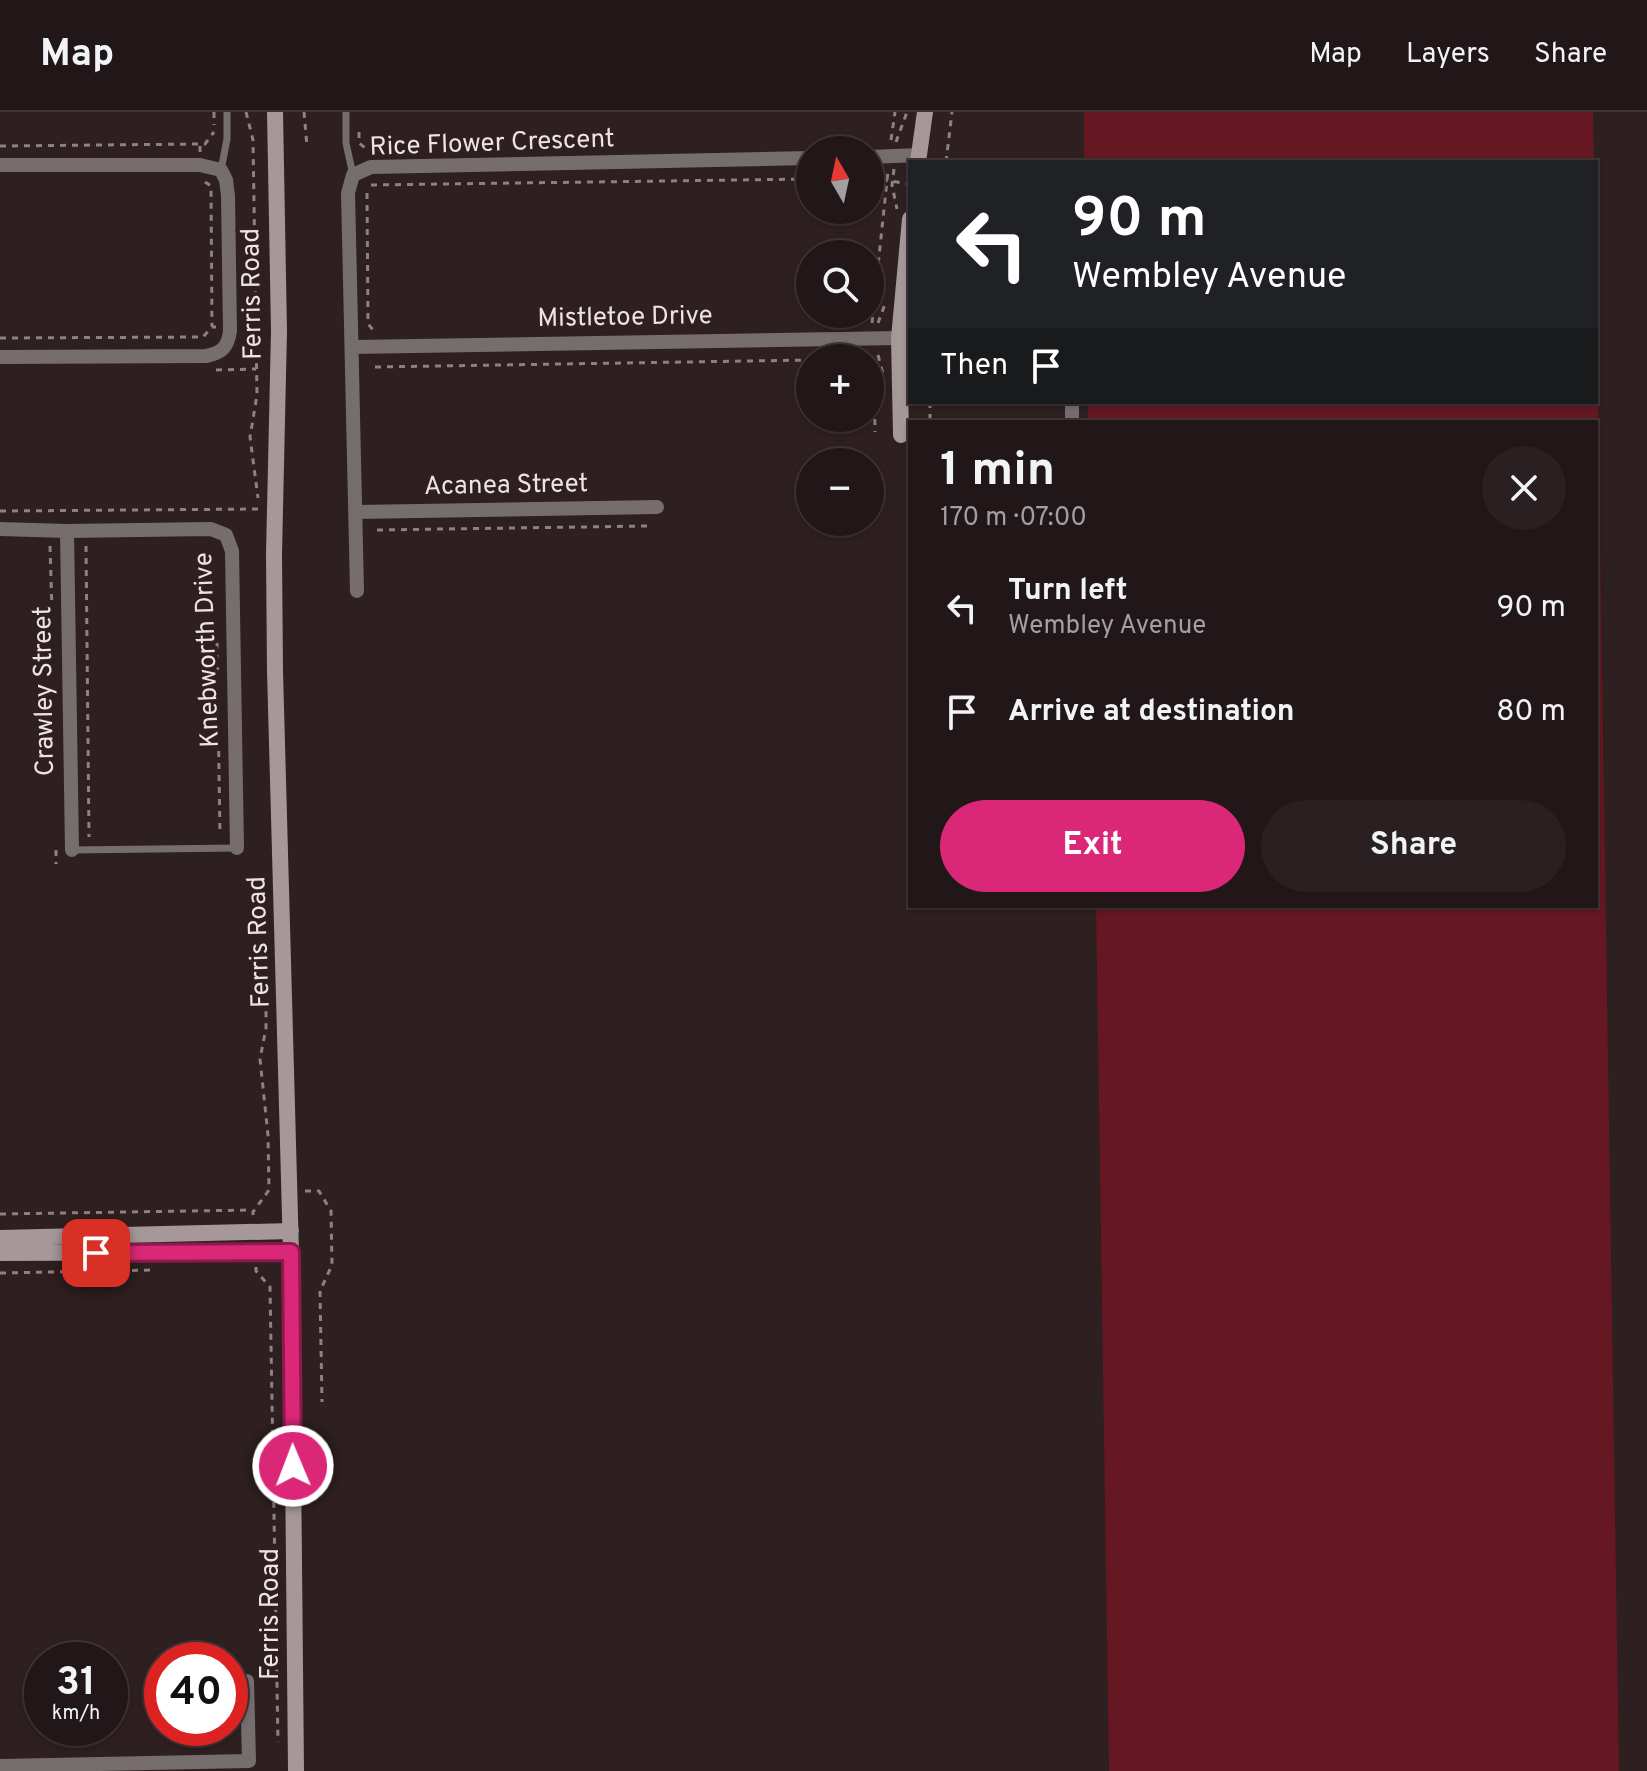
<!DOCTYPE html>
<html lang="en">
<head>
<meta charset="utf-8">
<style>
  :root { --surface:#221718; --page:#2a2021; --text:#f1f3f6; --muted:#a29fa2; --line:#3f3637; --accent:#db2777 }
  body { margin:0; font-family:Overpass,sans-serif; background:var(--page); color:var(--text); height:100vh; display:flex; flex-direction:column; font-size:30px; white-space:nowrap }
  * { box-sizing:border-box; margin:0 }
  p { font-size:26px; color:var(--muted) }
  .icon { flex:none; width:44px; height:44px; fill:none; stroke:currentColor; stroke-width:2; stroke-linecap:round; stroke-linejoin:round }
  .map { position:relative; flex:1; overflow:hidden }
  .drawer { position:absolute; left:908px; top:308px; width:690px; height:488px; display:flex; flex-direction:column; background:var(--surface); border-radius:0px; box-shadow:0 2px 6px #0004,0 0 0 2px var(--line) }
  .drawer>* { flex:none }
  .guide { position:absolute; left:908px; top:48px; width:690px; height:244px; border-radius:0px; box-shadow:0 2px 6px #0004,0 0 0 2px var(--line); background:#202124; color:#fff; overflow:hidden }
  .needle { width:52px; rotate:351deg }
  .buttons { position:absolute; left:796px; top:24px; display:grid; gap:16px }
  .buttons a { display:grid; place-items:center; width:88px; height:88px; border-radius:50%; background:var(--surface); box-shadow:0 2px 6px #0004,0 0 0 2px var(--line); font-size:40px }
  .speed { position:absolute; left:24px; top:1530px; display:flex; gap:16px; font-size:40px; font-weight:700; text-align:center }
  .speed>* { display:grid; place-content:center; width:104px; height:104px; border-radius:50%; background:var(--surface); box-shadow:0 2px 6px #0004,0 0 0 2px var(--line); line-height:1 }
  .speed small { font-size:20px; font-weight:400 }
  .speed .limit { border:12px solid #d22; background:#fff; color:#111 }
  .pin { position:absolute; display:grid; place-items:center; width:68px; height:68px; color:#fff; margin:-34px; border-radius:16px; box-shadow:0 4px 12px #0006 }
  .me { position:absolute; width:88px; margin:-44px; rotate:359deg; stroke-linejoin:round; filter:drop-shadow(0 0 6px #0008) }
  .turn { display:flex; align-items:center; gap:28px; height:168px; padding:0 32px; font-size:36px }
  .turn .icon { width:104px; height:104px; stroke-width:2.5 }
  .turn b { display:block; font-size:56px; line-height:68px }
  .then { display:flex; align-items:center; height:76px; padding:0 32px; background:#0003; gap:16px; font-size:30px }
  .round { display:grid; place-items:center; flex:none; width:84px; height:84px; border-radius:42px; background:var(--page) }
  .head { display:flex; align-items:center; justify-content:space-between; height:136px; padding:0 32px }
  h1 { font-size:48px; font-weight:700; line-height:60px }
  .cta { display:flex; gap:16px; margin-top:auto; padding:16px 32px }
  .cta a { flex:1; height:92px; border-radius:48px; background:var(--accent); color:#fff; font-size:32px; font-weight:700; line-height:92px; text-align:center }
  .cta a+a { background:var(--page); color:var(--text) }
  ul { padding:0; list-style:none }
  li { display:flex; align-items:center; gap:24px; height:104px; padding:0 32px }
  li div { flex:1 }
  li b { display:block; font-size:30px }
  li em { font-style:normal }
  header { display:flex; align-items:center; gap:48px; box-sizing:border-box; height:112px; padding:0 40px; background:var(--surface); border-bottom:2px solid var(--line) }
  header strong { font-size:38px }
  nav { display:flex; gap:44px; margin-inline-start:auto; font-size:28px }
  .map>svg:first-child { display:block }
</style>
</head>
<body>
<header>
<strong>Map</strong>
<nav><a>Map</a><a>Layers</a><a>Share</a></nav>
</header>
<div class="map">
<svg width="1647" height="1659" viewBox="0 0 1647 1659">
  <rect width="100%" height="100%" fill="#2e1f20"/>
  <!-- green -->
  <path fill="#651722" d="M 1084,0 L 1593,0 L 1594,50 L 1084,50 Z
    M 1596,167 L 1619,1659 L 1109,1659 L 1096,794 L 1596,794 L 1596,310 L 1088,310 L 1088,290 L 1596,290 Z"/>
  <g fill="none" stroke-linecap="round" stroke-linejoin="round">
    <!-- path -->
    <path stroke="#8e8182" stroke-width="3" stroke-dasharray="6 6" stroke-linecap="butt" d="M 214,0 L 214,13
      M 246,0 L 253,28 L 257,283 L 250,325 L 258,386
      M 304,0 L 307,34
      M 359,20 L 359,31 L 369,39
      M 891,28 L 895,0
      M 896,30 L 907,0
      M 818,33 L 863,32
      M 0,34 L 200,32
      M 200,40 L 200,32 L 205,32 L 214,20
      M 946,50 L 952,0
      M 894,57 L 892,73 L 897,97
      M 870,66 L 910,72
      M 205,70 L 211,74 L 212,215
      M 371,73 L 810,67
      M 367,81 L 368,212 L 374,219
      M 872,211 L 888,59
      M 878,211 L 885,192
      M 0,226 L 203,225 L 212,215 L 216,215
      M 878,243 L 883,262
      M 874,247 L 875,320
      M 375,255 L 810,248
      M 216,258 L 256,257
      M 930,290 L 930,310
      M 0,399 L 259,397
      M 377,418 L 648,414
      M 50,434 L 52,498
      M 86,434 L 89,725
      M 217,531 L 220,723
      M 56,738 L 56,752
      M 305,1079 L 319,1079 L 331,1099 L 332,1153 L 320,1179 L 322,1290
      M 0,1102 L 252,1098
      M 253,1103 L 253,1100 L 269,1078 L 268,1023 L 260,947 L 266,916 L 266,854
      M 256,1155 L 256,1159 L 270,1175 L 278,1630
      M 0,1161 L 152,1158"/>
    <!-- lane -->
    <path stroke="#766e6e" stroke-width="7" d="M 346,0 L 346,31 L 353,63
      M 221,58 L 227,27 L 227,0
      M 72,738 L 237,736"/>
    <!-- street -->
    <path stroke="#766e6e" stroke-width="14" d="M 870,45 L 919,43
      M 0,53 L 200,53 L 221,58 L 226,68 L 228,84 L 230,219 C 228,235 222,241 206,244 L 0,245
      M 352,235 L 899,226
      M 1072,290 L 1072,310
      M 356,400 L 657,395
      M 0,417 L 67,419 L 211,417 L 226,423 L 232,439 L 237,736
      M 67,419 L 72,738
      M 357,479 L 348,81 L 353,63 L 371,55 L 810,46
      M 0,1654 L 249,1649 L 247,1569"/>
    <!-- secondary -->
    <path stroke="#a69898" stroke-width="16" d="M 275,0 L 279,219 L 274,442 L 275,559 L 291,1140 L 296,1659
      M 918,50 L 925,0
      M 901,323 L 899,226 L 910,107
      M 0,1126 L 291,1119
      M 0,1141 L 291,1140"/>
  </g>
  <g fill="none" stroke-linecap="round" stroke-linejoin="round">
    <!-- route casing -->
    <g stroke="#8e194d" stroke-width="20">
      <path id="route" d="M 96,1141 L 291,1140 L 293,1354"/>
    </g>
    <!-- route -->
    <use href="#route" stroke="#db2777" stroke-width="14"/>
  </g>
  <g text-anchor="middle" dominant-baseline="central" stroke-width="8" stroke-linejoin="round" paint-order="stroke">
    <!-- street labels -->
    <g font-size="26" fill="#eee3e3" stroke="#2e1f20">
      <text transform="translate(492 32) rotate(-2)">Rice Flower Crescent</text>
      <text transform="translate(253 182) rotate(-91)">Ferris Road</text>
      <text transform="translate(625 206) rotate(-1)">Mistletoe Drive</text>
      <text transform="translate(506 374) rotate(-1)">Acanea Street</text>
      <text transform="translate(208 538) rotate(-92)">Knebworth Drive</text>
      <text transform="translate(45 579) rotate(-91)">Crawley Street</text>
      <text transform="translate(260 830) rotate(-92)">Ferris Road</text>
      <text transform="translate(271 1502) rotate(-90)">Ferris Road</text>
    </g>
  </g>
</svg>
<div class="buttons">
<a><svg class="needle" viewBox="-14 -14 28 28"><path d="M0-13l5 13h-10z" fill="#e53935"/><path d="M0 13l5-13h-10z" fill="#a29fa2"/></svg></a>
<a><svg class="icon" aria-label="search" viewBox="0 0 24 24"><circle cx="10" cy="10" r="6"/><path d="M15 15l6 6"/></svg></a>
<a>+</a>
<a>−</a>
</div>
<div class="speed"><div>31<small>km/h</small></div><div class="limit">40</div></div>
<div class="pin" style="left:96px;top:1141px;background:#d93025"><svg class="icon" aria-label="arrive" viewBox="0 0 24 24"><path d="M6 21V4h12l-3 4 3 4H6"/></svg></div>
<svg class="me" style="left:293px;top:1354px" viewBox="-20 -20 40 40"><circle r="17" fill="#db2777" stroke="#fff" stroke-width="3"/><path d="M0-11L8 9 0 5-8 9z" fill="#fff"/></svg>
<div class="guide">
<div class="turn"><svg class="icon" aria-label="left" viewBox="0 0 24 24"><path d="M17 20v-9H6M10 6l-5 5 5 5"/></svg><div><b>90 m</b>Wembley Avenue</div></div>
<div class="then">Then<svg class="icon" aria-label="arrive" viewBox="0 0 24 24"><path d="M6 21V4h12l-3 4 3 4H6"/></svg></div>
</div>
<section class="drawer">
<div class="head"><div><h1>1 min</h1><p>170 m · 07:00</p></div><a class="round"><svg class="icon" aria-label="close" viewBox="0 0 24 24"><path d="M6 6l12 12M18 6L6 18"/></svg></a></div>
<ul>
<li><svg class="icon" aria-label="left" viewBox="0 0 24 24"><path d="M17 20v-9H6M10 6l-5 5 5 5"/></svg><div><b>Turn left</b><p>Wembley Avenue</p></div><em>90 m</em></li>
<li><svg class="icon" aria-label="arrive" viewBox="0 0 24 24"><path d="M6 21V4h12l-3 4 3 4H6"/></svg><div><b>Arrive at destination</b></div><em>80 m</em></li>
</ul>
<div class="cta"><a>Exit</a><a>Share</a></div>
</section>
</div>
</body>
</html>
